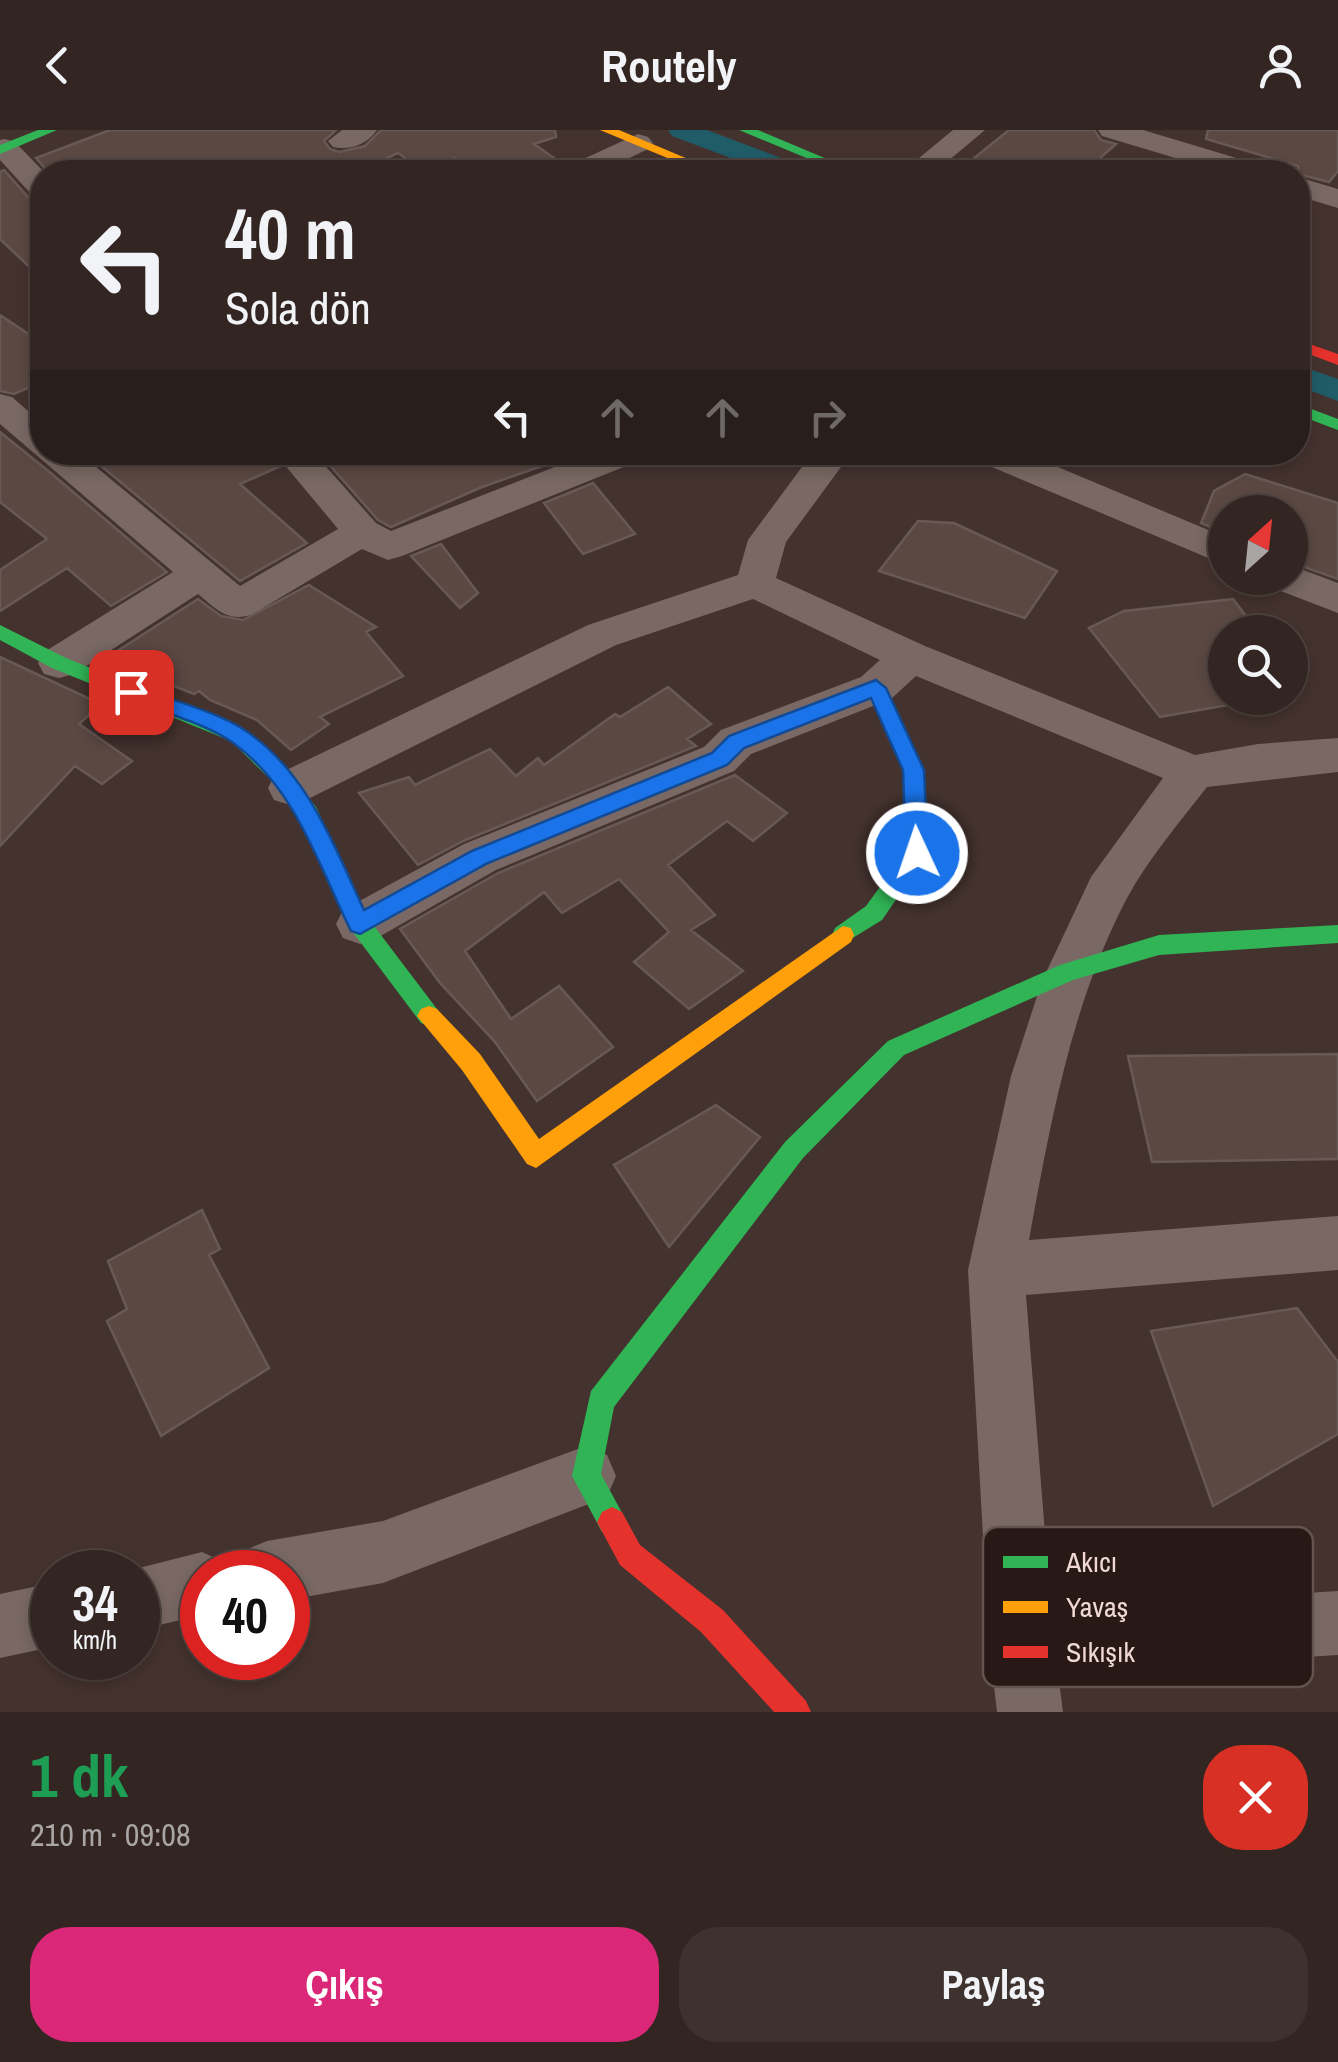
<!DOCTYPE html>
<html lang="tr">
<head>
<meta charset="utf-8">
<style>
  :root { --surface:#332622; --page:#3e322f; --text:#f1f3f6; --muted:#a9a5a5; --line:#4e4340; --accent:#db2777 }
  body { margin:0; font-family:"Archivo Narrow",sans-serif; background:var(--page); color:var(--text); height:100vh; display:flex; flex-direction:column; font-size:38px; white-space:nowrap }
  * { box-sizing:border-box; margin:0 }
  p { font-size:32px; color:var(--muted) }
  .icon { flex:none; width:55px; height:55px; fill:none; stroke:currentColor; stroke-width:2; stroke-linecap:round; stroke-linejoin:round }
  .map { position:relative; height:1582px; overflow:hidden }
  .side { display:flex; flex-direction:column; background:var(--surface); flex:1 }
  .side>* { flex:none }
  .hud { position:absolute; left:30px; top:30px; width:1280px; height:305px; border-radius:40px; box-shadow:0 5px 15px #0003,0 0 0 2px var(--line); background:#332622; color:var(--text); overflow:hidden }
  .needle { width:65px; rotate:27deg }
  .fabs { position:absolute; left:1208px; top:365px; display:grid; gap:20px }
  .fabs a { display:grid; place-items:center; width:100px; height:100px; border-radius:50%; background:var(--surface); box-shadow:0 5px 15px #0003,0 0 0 2px var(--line); font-size:50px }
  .speed { position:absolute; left:30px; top:1420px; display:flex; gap:20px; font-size:50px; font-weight:700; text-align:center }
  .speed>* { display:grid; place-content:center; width:130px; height:130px; border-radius:50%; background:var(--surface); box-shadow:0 5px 15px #0003,0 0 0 2px var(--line); line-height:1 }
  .speed small { font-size:25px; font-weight:400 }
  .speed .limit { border:15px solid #d22; background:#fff; color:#111 }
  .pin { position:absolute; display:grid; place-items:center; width:85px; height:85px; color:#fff; margin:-42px; border-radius:20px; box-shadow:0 5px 15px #0006 }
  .me { position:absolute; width:110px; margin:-55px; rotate:357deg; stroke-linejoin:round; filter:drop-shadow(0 0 8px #0008) }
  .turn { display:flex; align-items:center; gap:35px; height:210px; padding:0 30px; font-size:45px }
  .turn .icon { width:130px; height:130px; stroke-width:2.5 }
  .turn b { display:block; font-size:70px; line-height:85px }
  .lanes { display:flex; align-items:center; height:95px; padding:0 30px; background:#0003; justify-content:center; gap:50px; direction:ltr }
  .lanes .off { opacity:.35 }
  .round { display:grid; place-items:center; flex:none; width:105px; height:105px; border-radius:40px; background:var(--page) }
  .head { display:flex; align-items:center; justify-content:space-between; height:170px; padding:0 30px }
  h1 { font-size:60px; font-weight:700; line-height:75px; color:#1e9e55 }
  .primary-button { display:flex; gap:20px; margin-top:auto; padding:20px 30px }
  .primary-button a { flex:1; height:115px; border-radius:40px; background:var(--accent); color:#fff; font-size:40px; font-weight:700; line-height:115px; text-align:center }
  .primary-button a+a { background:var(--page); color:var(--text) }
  header { display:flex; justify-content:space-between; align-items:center; height:130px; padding:0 30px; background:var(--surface); font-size:45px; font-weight:700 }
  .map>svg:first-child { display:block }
</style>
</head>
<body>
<header><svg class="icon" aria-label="back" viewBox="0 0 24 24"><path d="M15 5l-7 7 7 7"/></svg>Routely<svg class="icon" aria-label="person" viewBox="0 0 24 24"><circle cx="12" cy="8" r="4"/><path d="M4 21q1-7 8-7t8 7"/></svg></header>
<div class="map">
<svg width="1338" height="1582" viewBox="0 0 1338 1582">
  <rect width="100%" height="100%" fill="#44322e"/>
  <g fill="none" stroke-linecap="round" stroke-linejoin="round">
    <!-- canal -->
    <path fill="#205c68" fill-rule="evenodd" d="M 668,0 L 707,0 L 802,36 L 806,42 L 768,42 L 672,6 Z
      M 1298,235 L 1338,249 L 1338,271 L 1298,256 Z"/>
  </g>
  <!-- building -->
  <path fill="#5b4843" stroke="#695956" stroke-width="2.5" d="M 110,0 L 336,0 L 324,11 L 330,19 L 339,22 L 365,16 L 381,0 L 555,0 L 556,7 L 534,14 L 564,35 L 560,42 L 501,42 L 483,31 L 465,37 L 455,28 L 423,41 L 398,23 L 356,42 L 315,42 L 300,34 L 282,42 L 48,42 L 36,28 Z
    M 1009,0 L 1094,0 L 1101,10 L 1116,14 L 1084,42 L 957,42 Z
    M 1208,0 L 1338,0 L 1338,41 L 1329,52 L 1298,44 L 1298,36 L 1206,9 Z
    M 4,40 L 28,67 L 42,70 L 42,149 L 0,109 L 0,42 Z
    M 0,185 L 42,213 L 42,252 L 14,264 L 0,261 Z
    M 0,302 L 52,344 L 167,442 L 111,476 L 67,438 L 0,481 L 0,440 L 47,409 L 0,372 Z
    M 96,322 L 270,322 L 281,336 L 240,354 L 307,413 L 240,451 L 89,326 Z
    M 318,322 L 568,322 L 571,326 L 482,357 L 391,397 L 378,390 Z
    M 1245,344 L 1338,373 L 1338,449 L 1290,432 L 1290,382 L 1225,382 L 1225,403 L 1201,393 L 1214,361 Z
    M 593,353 L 635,404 L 583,424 L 544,373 Z
    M 918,391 L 954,393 L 1057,441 L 1025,488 L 879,441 Z
    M 441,414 L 478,463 L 460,478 L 411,426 Z
    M 309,455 L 376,497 L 366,502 L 403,546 L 320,587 L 329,594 L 291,620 L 257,590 L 210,570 L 199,561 L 194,564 L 156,549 L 141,537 L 136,541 L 105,529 L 198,469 L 221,486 L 243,490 Z
    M 1233,469 L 1258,502 L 1225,502 L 1225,568 L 1268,568 L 1160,587 L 1089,498 L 1124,481 Z
    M 0,527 L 101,574 L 79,594 L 132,631 L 102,654 L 75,636 L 0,716 Z
    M 668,557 L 711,594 L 687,609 L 696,616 L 463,711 L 418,735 L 359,663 L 409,647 L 415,655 L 490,619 L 516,646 L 538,628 L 544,635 L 615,584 L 620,587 Z
    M 735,645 L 787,683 L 753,711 L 727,691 L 668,735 L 715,785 L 691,800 L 743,841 L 689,879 L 634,832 L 669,802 L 619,749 L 562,783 L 544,762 L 465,821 L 511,889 L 559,856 L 613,917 L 537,971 L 495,912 L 440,853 L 400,799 L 498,743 Z
    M 1338,924 L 1338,1029 L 1152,1032 L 1128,926 Z
    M 716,975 L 760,1007 L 669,1117 L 614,1035 Z
    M 202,1080 L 220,1119 L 209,1125 L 269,1238 L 161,1306 L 107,1191 L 127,1179 L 108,1131 Z
    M 1297,1178 L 1338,1232 L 1338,1304 L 1213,1376 L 1151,1201 Z"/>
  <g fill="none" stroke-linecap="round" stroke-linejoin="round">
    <!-- street -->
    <path fill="#796864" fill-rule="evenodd" d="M 342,0 L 377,0 C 368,14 349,21 333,17 L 328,11 Z
      M 953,0 L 985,0 L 935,42 L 902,42 Z
      M 1098,0 L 1143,0 L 1263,36 L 1267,42 L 1222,42 L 1102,6 Z
      M 638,4 L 648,7 L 653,13 L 648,19 L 601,42 L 564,42 L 568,36 Z
      M 5,9 L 15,12 L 44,42 L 42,67 L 31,64 L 0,30 L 0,10 Z
      M 1298,47 L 1338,59 L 1338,78 L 1298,66 Z
      M 0,264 L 12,267 L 42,293 L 42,322 L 78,322 L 240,456 L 338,399 L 274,322 L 313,322 L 376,393 L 391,401 L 593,322 L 646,322 L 641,330 L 402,426 L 388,430 L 362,419 L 251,485 C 227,492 216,479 198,464 L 74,544 L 59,548 L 44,544 L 38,533 L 44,522 L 173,442 L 0,294 Z
      M 813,322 L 852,322 L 786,412 L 776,448 L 925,516 L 1195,625 L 1258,614 L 1338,608 L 1338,642 L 1207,657 C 1179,693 1148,729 1126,770 C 1071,875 1050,995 1029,1110 L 1338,1086 L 1338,1140 L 1026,1165 L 1051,1479 L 1338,1461 L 1338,1525 L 1058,1543 L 1063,1582 L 997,1582 L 989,1513 L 968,1140 L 1011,946 L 1042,851 L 1091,747 L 1163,648 L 916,546 L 891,569 L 751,624 L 734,641 L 496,740 L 377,808 L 360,814 L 343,808 L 336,794 L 343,780 L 464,714 L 704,617 L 721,600 L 861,547 L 880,530 L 753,469 L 616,515 L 306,670 L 290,675 L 274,670 L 268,658 L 274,646 L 588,495 L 738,445 L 748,410 Z
      M 970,322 L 1022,322 L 1225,407 L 1225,435 L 975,330 Z
      M 1290,435 L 1338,453 L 1338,483 L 1273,458 L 1268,448 L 1290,448 Z
      M 586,1316 L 607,1325 L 616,1346 L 607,1367 L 383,1453 L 288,1470 L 288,1442 L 236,1442 L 245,1420 L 267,1411 L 383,1391 Z
      M 202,1422 L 224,1432 L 229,1442 L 202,1442 L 202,1485 L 138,1500 L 138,1442 L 123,1442 Z
      M 52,1453 L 52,1517 L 0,1528 L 0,1464 Z"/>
    <!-- fast -->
    <path fill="#30b455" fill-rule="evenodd" d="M 38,0 L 57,0 L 0,24 L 0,15 Z
      M 739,0 L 758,0 L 858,42 L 840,42 Z
      M 1298,274 L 1338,289 L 1338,300 L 1298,285 Z
      M 0,495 L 66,528 L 245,601 L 287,640 L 316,677 L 368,788 L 437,879 L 441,886 L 437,893 L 429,896 L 421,893 L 352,801 L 299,688 L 273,652 L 231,611 L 52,538 L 0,510 Z
      M 876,551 L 886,558 L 923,640 L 928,723 L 882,790 L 843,814 L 835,812 L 832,805 L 835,798 L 866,776 L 906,721 L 903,640 L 866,558 Z
      M 1338,795 L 1338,813 L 1159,825 L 1073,850 L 904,925 L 803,1028 L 614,1277 L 601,1344 L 627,1392 L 622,1402 L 612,1407 L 602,1402 L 572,1346 L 591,1261 L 785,1012 L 888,911 L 1060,835 L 1159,805 Z"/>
    <!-- slow -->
    <path fill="#ff9f0a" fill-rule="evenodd" d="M 600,0 L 619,0 L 719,42 L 701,42 Z
      M 843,796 L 851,798 L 854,805 L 851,812 L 536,1038 L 527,1034 L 462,940 L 417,886 L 421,879 L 429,876 L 437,879 L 480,924 L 539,1009 Z"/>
    <!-- jam -->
    <path fill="#e5322d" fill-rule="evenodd" d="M 1298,210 L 1338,224 L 1338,235 L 1298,220 Z
      M 612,1377 L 622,1382 L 640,1415 L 723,1480 L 806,1571 L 811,1582 L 774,1582 L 701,1502 L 620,1435 L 597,1392 L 602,1382 Z"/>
  </g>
  <!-- route -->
  <path fill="#1a73e8" stroke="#114b97" stroke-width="2.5" d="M 876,550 L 886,558 L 924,640 L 928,723 L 925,729 L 917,732 L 906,723 L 903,640 L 871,568 L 744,618 L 727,635 L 488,733 L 360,804 L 351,801 C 318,734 296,658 232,612 C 205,593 155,580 124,567 L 121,562 L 131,555 L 138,557 C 170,570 218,582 246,601 C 308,643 334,716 364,780 L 472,721 L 712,623 L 729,606 Z"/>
  <!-- legend -->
  <rect x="983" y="1397" width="330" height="160" rx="15" fill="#291916" stroke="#65534f" stroke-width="2.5"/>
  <rect x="1003" y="1426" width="45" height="12" fill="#30b455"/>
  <rect x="1003" y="1471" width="45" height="12" fill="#ff9f0a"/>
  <rect x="1003" y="1516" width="45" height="12" fill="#e5322d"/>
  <g font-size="28" fill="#f0d9d4">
    <text x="1066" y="1442">Akıcı</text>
    <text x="1066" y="1487">Yavaş</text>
    <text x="1066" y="1532">Sıkışık</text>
  </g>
</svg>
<div class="fabs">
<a><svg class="needle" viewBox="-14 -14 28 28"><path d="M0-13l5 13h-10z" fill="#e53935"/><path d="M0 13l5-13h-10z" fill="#a9a5a5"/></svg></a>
<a><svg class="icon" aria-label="search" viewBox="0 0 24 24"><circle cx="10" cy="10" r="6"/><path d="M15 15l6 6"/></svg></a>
</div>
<div class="speed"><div>34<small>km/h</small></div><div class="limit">40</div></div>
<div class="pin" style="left:131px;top:562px;background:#d93025"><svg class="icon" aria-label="arrive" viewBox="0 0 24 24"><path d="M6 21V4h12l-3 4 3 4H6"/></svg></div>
<svg class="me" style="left:917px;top:723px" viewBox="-20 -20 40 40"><circle r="17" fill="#1a73e8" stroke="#fff" stroke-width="3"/><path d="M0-11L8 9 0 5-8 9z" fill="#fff"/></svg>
<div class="hud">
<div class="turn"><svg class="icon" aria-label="left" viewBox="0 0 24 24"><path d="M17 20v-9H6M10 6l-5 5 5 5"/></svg><div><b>40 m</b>Sola dön</div></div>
<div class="lanes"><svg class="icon" aria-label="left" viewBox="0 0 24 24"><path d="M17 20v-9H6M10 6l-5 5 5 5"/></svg><svg class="icon off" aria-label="ahead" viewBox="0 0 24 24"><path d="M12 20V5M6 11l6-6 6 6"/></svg><svg class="icon off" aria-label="ahead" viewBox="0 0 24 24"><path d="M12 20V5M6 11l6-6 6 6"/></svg><svg class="icon off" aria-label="right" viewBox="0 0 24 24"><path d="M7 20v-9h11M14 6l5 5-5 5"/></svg></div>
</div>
</div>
<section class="side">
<div class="head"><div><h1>1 dk</h1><p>210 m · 09:08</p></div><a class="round" style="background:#d93025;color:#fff"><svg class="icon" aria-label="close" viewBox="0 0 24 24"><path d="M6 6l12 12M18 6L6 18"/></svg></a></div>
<div class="primary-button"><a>Çıkış</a><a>Paylaş</a></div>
</section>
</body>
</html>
